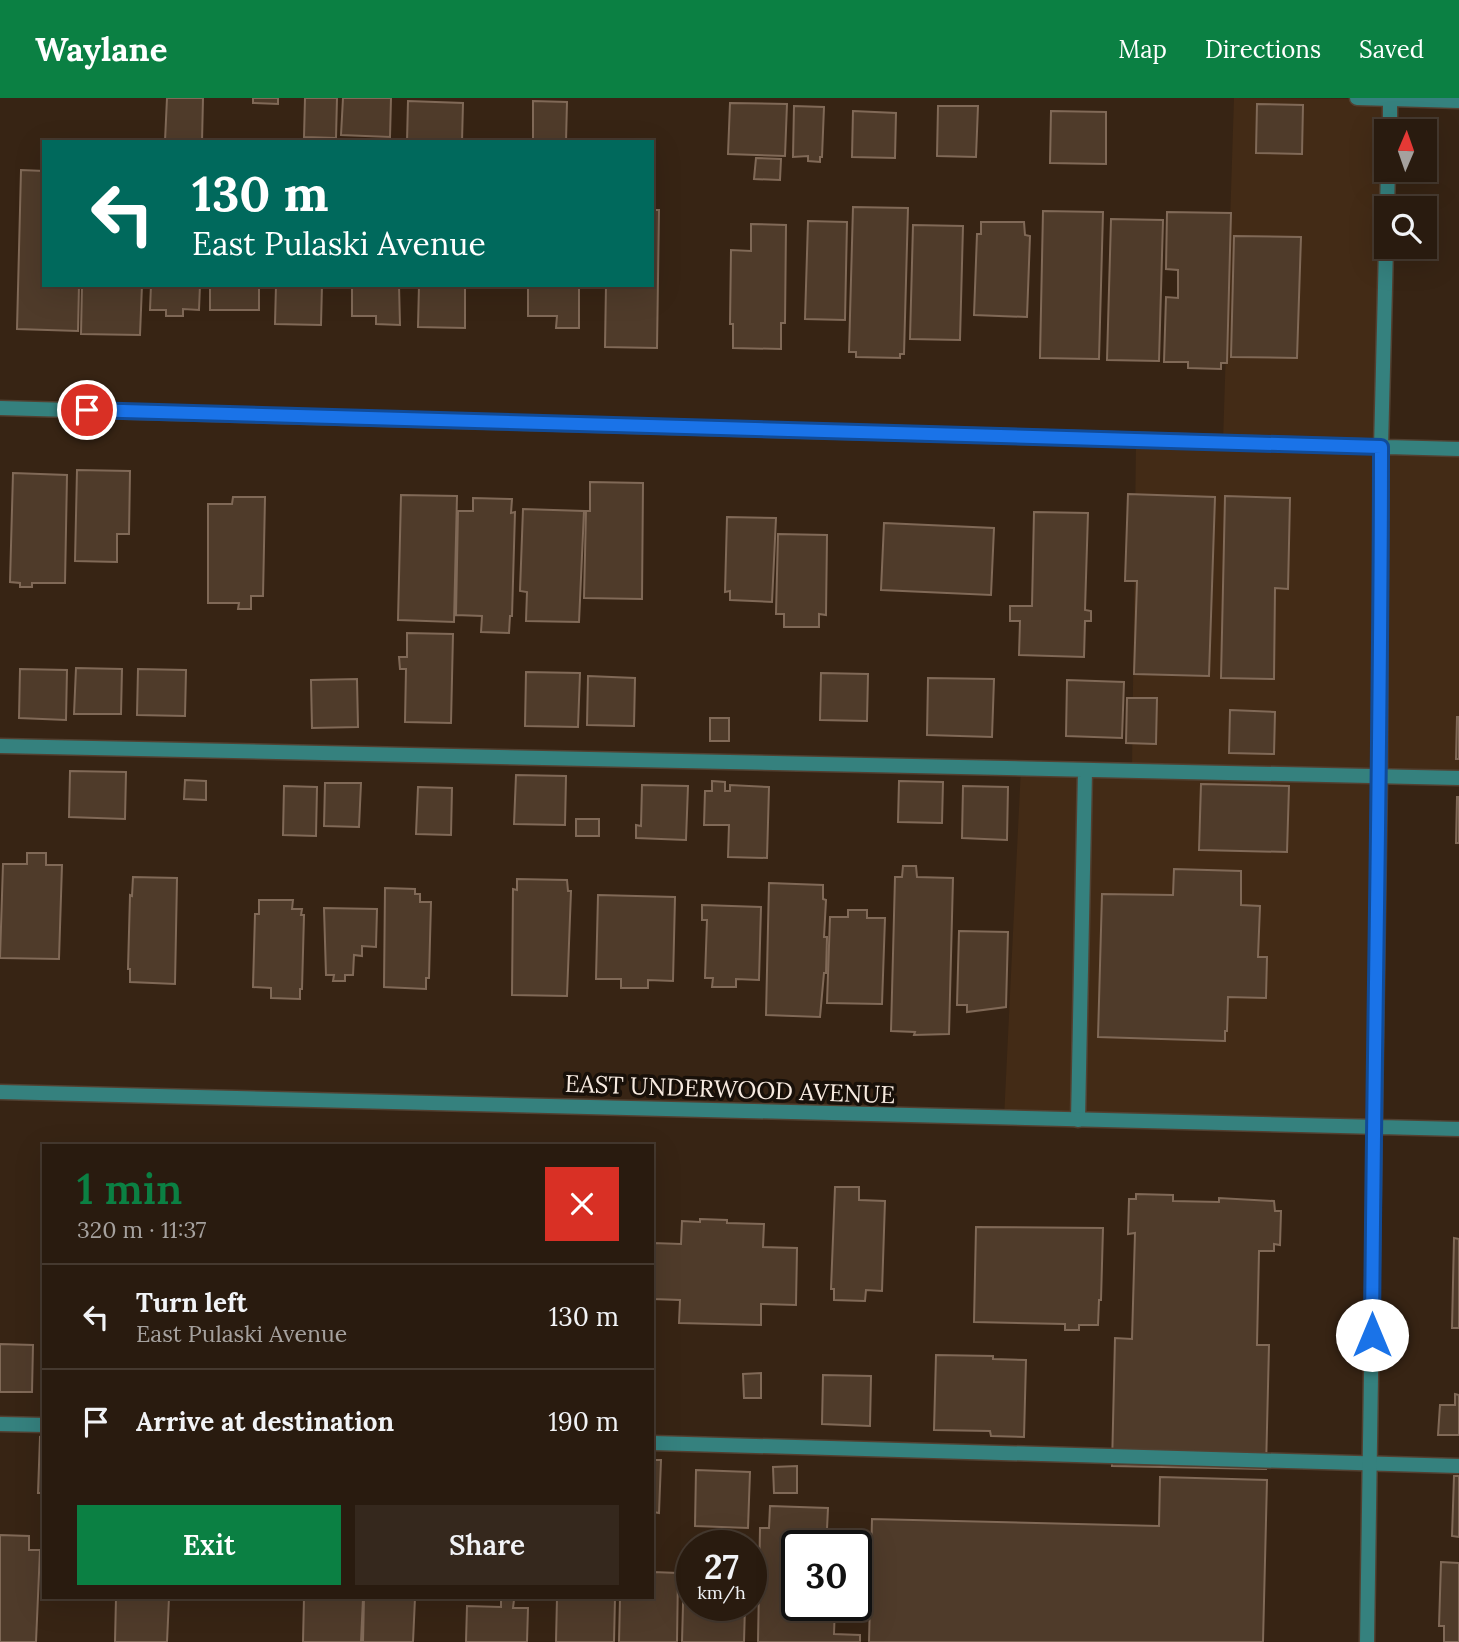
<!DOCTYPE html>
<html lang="en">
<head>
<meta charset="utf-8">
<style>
  :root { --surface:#291b0f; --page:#35281d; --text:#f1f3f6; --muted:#a5a19e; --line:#45392f; --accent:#0b8043 }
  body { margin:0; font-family:Lora,serif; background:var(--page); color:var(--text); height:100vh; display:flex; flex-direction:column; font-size:26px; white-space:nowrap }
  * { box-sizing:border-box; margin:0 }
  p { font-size:23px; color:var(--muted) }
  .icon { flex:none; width:38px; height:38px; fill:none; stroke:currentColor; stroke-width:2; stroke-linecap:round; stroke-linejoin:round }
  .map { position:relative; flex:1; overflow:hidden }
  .details { position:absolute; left:42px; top:1046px; width:612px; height:455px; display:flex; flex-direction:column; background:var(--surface); border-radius:0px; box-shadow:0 7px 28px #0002,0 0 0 2px var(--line) }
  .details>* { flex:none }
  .hud { position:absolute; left:42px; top:42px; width:612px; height:147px; border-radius:0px; box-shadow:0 7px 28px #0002,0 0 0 2px var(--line); background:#00695c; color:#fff; overflow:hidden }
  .needle { width:46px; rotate:2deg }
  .buttons { position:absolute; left:1374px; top:21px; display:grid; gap:14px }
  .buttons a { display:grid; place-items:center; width:63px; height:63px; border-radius:0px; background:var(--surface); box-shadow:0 7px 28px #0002,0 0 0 2px var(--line); font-size:35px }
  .speed { position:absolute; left:676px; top:1432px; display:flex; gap:14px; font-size:35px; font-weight:700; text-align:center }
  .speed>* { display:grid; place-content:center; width:91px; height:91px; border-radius:50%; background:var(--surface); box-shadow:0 7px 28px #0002,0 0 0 2px var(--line); line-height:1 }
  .speed small { font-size:18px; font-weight:400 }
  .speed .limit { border:4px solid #111; border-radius:10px; background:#fff; color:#111 }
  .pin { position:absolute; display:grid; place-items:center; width:60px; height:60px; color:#fff; margin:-30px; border:4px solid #fff; border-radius:50%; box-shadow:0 2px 7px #0007 }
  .me { position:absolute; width:77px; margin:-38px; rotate:0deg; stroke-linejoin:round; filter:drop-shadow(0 0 5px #0008) }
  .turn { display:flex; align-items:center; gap:24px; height:147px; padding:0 35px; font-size:32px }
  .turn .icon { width:91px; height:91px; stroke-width:2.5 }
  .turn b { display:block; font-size:49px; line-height:60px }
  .round { display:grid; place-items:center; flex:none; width:74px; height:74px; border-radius:0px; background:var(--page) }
  .head { display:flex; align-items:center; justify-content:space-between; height:119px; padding:0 35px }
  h1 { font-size:42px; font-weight:600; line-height:52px; color:var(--accent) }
  .primary-button { display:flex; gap:14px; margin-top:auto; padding:14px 35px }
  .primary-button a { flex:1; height:80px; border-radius:0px; background:var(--accent); color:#fff; font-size:28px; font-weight:600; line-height:80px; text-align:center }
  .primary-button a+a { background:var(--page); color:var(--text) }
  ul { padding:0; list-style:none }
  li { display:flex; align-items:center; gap:21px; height:105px; padding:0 35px; border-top:2px solid var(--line) }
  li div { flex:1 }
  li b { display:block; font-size:26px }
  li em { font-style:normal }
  header { display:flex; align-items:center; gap:42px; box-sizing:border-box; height:98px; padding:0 35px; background:var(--accent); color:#fff }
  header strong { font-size:33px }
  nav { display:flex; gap:38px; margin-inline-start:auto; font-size:24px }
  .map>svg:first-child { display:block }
</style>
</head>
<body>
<header>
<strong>Waylane</strong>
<nav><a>Map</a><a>Directions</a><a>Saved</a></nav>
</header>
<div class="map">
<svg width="1459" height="1544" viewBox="0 0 1459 1544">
  <rect width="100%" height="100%" fill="#372414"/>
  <!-- built -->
  <path fill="#432b16" d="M 1234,0 L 1390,1 L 1386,33 L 1386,149 L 1381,349 L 1459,351 L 1459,680 L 1381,677 L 1373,1028 L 1004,1021 L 1021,669 L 1132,671 L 1136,343 L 1223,344 Z"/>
  <!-- building -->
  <path fill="#4f3b2a" stroke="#806957" stroke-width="2" d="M 167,0 L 203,0 L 202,44 L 165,43 Z
    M 253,0 L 278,0 L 278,6 L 253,5 Z
    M 305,0 L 337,0 L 336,40 L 304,39 Z
    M 343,0 L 391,0 L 390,39 L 341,37 Z
    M 408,3 L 463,5 L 462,44 L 407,44 Z
    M 533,3 L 567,4 L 566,44 L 533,44 Z
    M 730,5 L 787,6 L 785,58 L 728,56 Z
    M 1257,6 L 1303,7 L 1302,56 L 1256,55 Z
    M 794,8 L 824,9 L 822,59 L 820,59 L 820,64 L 808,63 L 808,58 L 793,59 Z
    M 938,8 L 978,8 L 976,59 L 937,58 Z
    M 853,13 L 896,15 L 895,60 L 852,59 Z
    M 1051,13 L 1106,14 L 1106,66 L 1050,65 Z
    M 756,60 L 781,61 L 780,82 L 754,81 Z
    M 21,72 L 44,73 L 44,187 L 79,187 L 78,233 L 17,231 Z
    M 853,109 L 908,110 L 904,256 L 900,256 L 900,260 L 856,259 L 856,254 L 849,254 Z
    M 653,112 L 659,112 L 657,250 L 605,249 L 606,187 L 653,187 Z
    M 1043,113 L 1103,114 L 1099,261 L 1040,260 Z
    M 1167,114 L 1231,115 L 1227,265 L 1221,265 L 1221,271 L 1188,270 L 1188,264 L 1164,264 L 1166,199 L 1178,200 L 1178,172 L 1166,171 Z
    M 1111,121 L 1163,122 L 1159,263 L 1107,262 Z
    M 808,123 L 847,124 L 845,222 L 805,221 Z
    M 981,124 L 1024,124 L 1025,137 L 1030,138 L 1027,219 L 974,217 L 977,136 L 981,136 Z
    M 751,126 L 786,127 L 785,225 L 781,225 L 781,251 L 733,250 L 733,226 L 730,226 L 731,152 L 751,153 Z
    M 913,127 L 963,128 L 960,242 L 910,241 Z
    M 1234,138 L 1301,139 L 1297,260 L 1231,259 Z
    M 82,187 L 142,187 L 140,237 L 81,236 Z
    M 151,187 L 200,187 L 199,212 L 183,211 L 183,218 L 166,218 L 166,212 L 150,212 Z
    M 210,187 L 259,187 L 259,212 L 210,212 Z
    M 276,187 L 322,187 L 321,227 L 275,226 Z
    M 352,187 L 399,187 L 400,227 L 376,226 L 376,218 L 352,218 Z
    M 419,187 L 465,187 L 465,230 L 418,229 Z
    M 528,187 L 579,187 L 579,230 L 556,230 L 557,218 L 528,218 Z
    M 77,372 L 130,373 L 129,436 L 117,436 L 117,464 L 75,463 Z
    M 13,375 L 67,377 L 65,485 L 32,485 L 32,489 L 20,489 L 20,485 L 10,484 Z
    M 590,384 L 643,385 L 642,501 L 584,500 L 586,413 L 590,413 Z
    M 1128,396 L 1215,399 L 1209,578 L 1134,576 L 1137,483 L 1125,483 Z
    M 401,397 L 457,398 L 454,524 L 398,522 Z
    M 1225,398 L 1290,400 L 1288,491 L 1275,490 L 1274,581 L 1221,580 Z
    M 233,399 L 265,399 L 263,498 L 251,498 L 251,511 L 238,511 L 239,505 L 208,505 L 208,406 L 232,406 Z
    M 473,400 L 512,401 L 511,415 L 515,414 L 512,518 L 510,518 L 509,535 L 481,534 L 482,518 L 456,517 L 458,413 L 473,413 Z
    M 523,411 L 584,413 L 579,524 L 526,523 L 527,494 L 520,493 Z
    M 1034,414 L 1088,415 L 1085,512 L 1091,513 L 1091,523 L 1085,523 L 1084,559 L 1019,557 L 1020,523 L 1010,523 L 1010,508 L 1032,508 Z
    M 727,419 L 776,420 L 772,504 L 730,502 L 730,493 L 725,494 Z
    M 884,425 L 994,430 L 991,497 L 881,492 Z
    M 778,436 L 827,437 L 826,517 L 819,516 L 819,529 L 784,529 L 784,516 L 776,516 Z
    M 407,535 L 453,536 L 451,625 L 405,624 L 406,571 L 400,571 L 399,559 L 407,559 Z
    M 76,570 L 122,571 L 121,616 L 74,616 Z
    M 20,571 L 67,572 L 66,622 L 19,620 Z
    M 138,571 L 186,572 L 185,618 L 137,617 Z
    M 526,574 L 580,575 L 578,629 L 525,628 Z
    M 821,575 L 868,576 L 867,623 L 820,622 Z
    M 588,578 L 635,580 L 634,628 L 587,627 Z
    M 928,580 L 994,581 L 992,639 L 927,637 Z
    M 357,581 L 358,629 L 312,630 L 311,582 Z
    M 1067,582 L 1124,584 L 1122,640 L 1066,638 Z
    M 1127,600 L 1157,600 L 1156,646 L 1126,645 Z
    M 1230,612 L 1275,614 L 1274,656 L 1229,655 Z
    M 1457,619 L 1459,619 L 1459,661 L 1456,661 Z
    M 710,620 L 729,620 L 729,643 L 710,643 Z
    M 70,673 L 126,674 L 125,721 L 69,719 Z
    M 516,677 L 566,678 L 565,727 L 514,726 Z
    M 185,682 L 206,683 L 206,702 L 184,701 Z
    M 712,683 L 725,684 L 725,693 L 730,693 L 730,687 L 769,689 L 767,760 L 728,759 L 729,727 L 704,727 L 705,693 L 712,693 Z
    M 899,683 L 943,684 L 942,725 L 898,724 Z
    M 325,685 L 361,685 L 359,729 L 324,728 Z
    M 1201,686 L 1289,688 L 1287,754 L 1199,752 Z
    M 642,687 L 688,688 L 686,742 L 636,740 L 636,727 L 641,728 Z
    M 284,688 L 317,689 L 316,738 L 283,737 Z
    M 963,688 L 1008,689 L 1007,742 L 962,740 Z
    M 418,689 L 452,690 L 451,737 L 416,736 Z
    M 1457,699 L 1459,699 L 1459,745 L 1456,745 Z
    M 576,721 L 599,721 L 599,738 L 576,738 Z
    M 27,755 L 46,755 L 46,767 L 62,767 L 59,861 L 0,860 L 3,766 L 27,766 Z
    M 903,768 L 916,768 L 917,779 L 953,780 L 949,936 L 914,937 L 915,934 L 891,933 L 895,779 L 902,779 Z
    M 1174,771 L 1241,773 L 1241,807 L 1260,808 L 1258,859 L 1267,859 L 1266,900 L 1228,899 L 1227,933 L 1225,933 L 1225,943 L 1098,939 L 1102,796 L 1173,797 Z
    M 133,779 L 177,780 L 175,886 L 130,884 L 130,871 L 128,871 L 130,797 L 132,798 Z
    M 517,781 L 567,782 L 568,793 L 571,793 L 567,898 L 512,897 L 513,791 L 517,792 Z
    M 769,785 L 823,787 L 823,801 L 826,802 L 824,839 L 827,839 L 826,875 L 824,875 L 820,919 L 766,917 Z
    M 385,790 L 415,791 L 415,796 L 420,796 L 420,804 L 431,804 L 429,880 L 426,880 L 426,891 L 384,889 Z
    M 598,797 L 675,799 L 673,883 L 648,882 L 648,890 L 621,890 L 621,881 L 596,881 Z
    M 259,802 L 293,802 L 292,811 L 302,811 L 301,817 L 304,817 L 302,891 L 300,891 L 300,901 L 271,900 L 271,890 L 253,889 L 255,816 L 259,816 Z
    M 702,807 L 761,809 L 759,882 L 736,881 L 736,889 L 712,889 L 713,880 L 705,880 L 707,822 L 702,822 Z
    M 324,810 L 377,811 L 376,849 L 362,848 L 362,858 L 354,857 L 353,877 L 345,877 L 345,883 L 333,883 L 334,877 L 326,877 Z
    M 848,812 L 867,812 L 867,820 L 885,820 L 882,906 L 827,905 L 830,819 L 848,819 Z
    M 959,833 L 1008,834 L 1006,909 L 967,914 L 967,907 L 957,907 Z
    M 835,1089 L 859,1089 L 859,1102 L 885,1103 L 882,1193 L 866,1192 L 865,1203 L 834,1202 L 834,1191 L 831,1191 Z
    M 1136,1096 L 1173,1097 L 1173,1103 L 1219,1104 L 1219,1100 L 1274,1103 L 1275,1113 L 1281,1113 L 1280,1147 L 1274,1146 L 1274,1153 L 1259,1153 L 1257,1247 L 1269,1247 L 1266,1371 L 1112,1368 L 1115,1240 L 1132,1241 L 1135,1135 L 1128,1136 L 1129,1101 L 1136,1101 Z
    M 700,1121 L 727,1122 L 727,1125 L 764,1126 L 763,1149 L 797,1150 L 796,1207 L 761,1206 L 761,1227 L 679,1225 L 680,1202 L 653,1201 L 653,1145 L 681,1146 L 682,1123 L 700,1124 Z
    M 976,1129 L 1103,1130 L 1101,1202 L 1099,1202 L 1098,1227 L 1079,1227 L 1079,1232 L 1065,1232 L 1065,1226 L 974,1224 Z
    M 1454,1140 L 1459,1141 L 1459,1230 L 1452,1230 Z
    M 0,1246 L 33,1247 L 32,1294 L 0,1294 Z
    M 936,1257 L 993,1258 L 993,1261 L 1026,1262 L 1024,1339 L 991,1338 L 990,1333 L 934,1332 Z
    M 761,1275 L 761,1300 L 744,1300 L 743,1276 Z
    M 823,1277 L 871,1278 L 870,1328 L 822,1326 Z
    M 1455,1296 L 1459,1297 L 1459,1337 L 1438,1337 L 1440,1307 L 1455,1307 Z
    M 40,1339 L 44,1340 L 44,1395 L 38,1395 Z
    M 653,1362 L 661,1362 L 659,1415 L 653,1414 Z
    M 797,1368 L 797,1395 L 774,1395 L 773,1369 Z
    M 696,1372 L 750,1374 L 748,1430 L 695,1428 Z
    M 1454,1378 L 1459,1378 L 1459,1439 L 1452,1438 Z
    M 1160,1379 L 1267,1382 L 1263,1544 L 869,1544 L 872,1421 L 1159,1428 Z
    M 770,1408 L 828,1410 L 827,1431 L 837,1432 L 836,1447 L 796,1447 L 796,1507 L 835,1507 L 834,1536 L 860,1537 L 860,1544 L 758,1544 L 760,1430 L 769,1430 Z
    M 0,1437 L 29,1438 L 29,1452 L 40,1452 L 36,1544 L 0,1544 Z
    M 1441,1464 L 1459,1465 L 1459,1544 L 1444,1544 L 1444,1528 L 1439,1528 Z
    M 684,1470 L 691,1470 L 691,1507 L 745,1507 L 744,1544 L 682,1544 Z
    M 653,1474 L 678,1475 L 677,1544 L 619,1544 L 620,1500 L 653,1500 Z
    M 116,1500 L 169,1500 L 167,1544 L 115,1544 Z
    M 304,1500 L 363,1500 L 361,1544 L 303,1544 Z
    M 364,1500 L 415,1500 L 413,1544 L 363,1544 Z
    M 557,1500 L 615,1500 L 614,1544 L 556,1544 Z
    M 501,1502 L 514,1502 L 513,1510 L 528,1510 L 527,1544 L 466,1544 L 467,1508 L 501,1509 Z"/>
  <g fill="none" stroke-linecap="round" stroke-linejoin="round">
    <!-- lane casing -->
    <g stroke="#524031" stroke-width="17">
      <path id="lane" d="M 1357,0 L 1459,3
        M 0,648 L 1459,680
        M 1078,1022 L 1085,672
        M 0,1326 L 44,1327
        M 653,1345 L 1459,1368"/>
    </g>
    <!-- street casing -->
    <g stroke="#524031" stroke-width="17">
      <path id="street" d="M 1390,33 L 1390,0
        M 1387,110 L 1388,72
        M 0,310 L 1459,351
        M 0,994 L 1459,1031
        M 1367,1544 L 1380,677 L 1381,350 L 1386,149"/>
    </g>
    <!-- lane -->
    <use href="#lane" stroke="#35817e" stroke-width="14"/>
    <!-- street -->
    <use href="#street" stroke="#35817e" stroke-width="14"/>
  </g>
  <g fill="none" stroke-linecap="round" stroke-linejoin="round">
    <!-- route casing -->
    <g stroke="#114b97" stroke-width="18">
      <path id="route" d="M 87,312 L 1381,349 C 1381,645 1374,941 1372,1237"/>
    </g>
    <!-- route -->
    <use href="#route" stroke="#1a73e8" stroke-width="12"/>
  </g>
  <g text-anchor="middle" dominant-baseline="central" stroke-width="7" stroke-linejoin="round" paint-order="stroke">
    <!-- street labels -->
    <g font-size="24" fill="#f8ebe1" stroke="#181009">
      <text transform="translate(730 991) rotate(2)">EAST UNDERWOOD AVENUE</text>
    </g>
  </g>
</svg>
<div class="buttons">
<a><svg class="needle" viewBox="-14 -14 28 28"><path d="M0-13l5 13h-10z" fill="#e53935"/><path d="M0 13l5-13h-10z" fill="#a5a19e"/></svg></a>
<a><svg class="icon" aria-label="search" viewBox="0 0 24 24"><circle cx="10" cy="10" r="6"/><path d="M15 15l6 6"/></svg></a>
</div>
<div class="speed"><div>27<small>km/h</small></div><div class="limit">30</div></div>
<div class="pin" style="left:87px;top:312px;background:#d93025"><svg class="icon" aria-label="arrive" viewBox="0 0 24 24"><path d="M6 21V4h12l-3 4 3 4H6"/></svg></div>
<svg class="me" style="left:1372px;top:1237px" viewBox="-20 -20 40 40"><circle r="19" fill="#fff"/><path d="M0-13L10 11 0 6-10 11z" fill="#1a73e8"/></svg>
<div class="hud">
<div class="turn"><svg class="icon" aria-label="left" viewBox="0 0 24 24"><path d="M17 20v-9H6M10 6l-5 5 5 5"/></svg><div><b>130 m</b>East Pulaski Avenue</div></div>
</div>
<section class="details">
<div class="head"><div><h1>1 min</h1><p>320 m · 11:37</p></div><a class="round" style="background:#d93025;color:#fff"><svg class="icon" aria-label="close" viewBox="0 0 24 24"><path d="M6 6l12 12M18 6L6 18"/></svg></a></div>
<ul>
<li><svg class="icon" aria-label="left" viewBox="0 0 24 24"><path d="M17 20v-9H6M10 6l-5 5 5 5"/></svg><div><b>Turn left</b><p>East Pulaski Avenue</p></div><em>130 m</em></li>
<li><svg class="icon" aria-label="arrive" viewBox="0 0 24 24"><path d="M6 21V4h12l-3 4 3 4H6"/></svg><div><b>Arrive at destination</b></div><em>190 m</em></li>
</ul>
<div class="primary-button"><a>Exit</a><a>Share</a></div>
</section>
</div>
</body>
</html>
